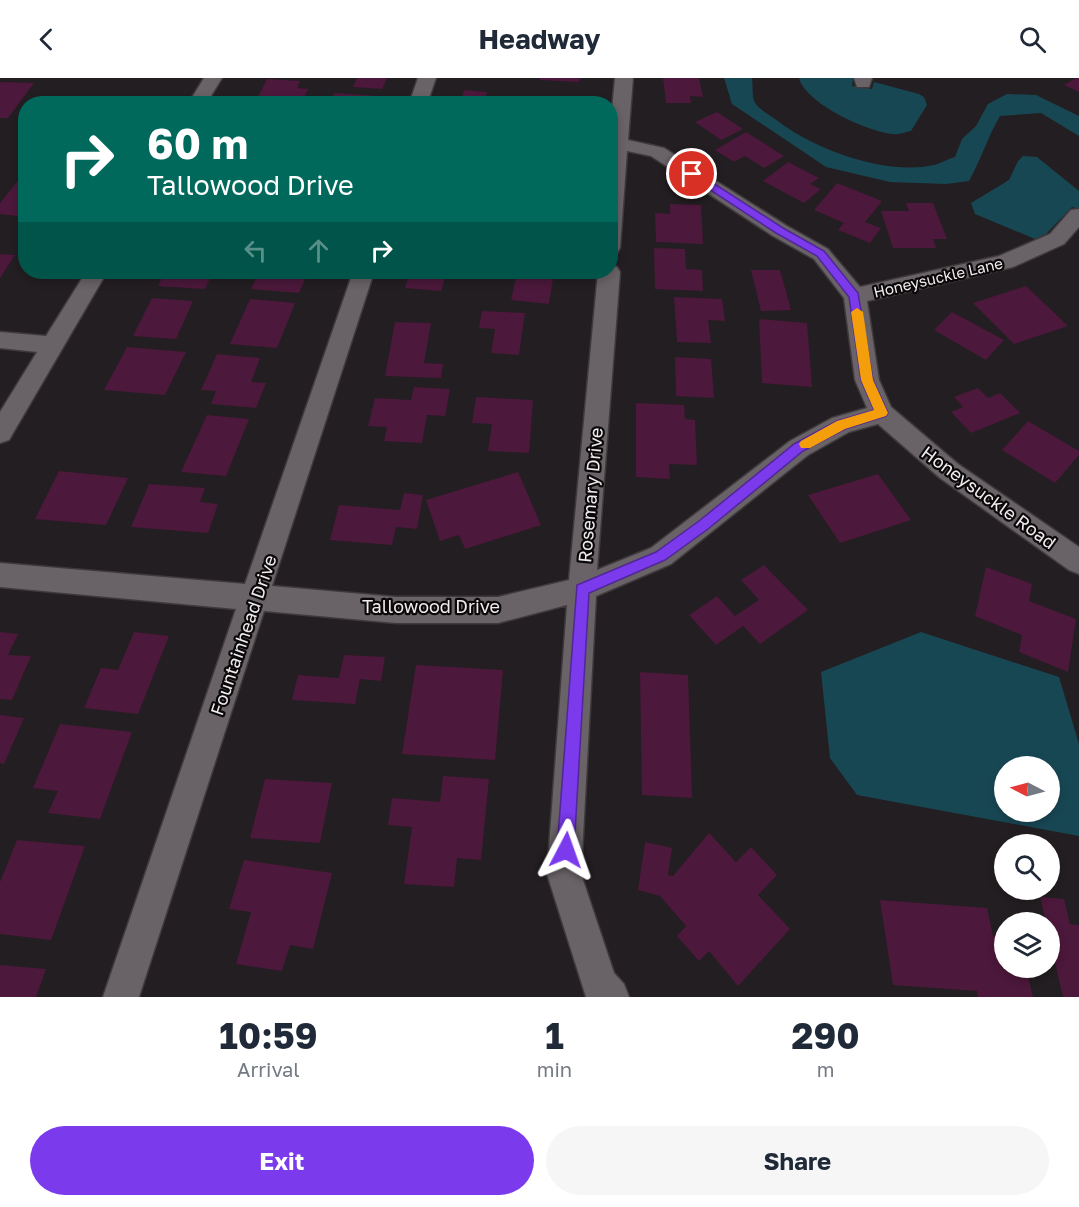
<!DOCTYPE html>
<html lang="en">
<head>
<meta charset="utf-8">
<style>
  :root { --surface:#fff; --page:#f6f6f7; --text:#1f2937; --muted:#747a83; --accent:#7c3aed }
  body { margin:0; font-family:"Golos Text",sans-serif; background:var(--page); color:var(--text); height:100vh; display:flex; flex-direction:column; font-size:22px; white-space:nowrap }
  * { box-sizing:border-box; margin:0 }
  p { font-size:20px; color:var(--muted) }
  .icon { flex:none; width:33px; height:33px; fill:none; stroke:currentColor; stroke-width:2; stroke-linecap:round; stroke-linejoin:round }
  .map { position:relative; height:919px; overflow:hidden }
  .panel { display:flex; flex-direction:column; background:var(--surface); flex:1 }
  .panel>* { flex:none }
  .hud { position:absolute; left:18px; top:18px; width:600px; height:183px; border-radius:24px; box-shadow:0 3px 9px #0003; background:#00695c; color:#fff; overflow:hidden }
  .needle { width:39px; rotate:276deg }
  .tools { position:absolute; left:994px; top:678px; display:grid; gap:12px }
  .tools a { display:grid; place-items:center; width:66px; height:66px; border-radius:50%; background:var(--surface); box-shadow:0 3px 9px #0003; font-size:30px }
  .pin { position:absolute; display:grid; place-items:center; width:51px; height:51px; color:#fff; margin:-26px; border:3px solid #fff; border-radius:50%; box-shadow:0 2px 6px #0007 }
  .me { position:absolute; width:66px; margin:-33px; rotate:4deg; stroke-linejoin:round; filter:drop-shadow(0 0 4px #0008) }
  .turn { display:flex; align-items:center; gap:21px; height:126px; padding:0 30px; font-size:27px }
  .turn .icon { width:78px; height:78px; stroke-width:2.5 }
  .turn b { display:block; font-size:42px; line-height:51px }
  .lanes { display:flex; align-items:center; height:57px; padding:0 30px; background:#0003; justify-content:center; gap:30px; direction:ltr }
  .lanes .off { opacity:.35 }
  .eta { display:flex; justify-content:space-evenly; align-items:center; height:102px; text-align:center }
  .eta b { font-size:36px; font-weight:700; line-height:42px }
  .cta { display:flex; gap:12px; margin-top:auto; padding:12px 30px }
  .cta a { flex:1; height:69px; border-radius:36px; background:var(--accent); color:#fff; font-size:24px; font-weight:700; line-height:69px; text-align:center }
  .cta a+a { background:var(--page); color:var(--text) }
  header { display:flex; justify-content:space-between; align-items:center; height:78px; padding:0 30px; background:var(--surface); font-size:27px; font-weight:700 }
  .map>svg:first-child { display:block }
</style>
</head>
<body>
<header><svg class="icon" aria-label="back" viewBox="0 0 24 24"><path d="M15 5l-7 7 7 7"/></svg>Headway<svg class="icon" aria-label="search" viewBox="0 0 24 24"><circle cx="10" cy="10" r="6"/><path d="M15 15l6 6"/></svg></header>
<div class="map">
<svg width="1079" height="919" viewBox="0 0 1079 919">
  <rect width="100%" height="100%" fill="#231e21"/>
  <!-- water -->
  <path fill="#184754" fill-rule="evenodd" d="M 724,0 L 752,0 C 753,7 752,16 754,23 C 757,30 768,36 775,41 C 813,71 885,98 934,87 C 941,85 948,81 955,79 L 962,61 L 976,48 L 988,26 L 1007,16 L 1036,17 L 1079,38 L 1079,58 L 1041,35 L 1000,38 C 987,60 981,82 969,103 L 946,106 L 890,104 L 826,89 L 732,26 Z
    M 799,0 L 853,0 L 852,8 L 872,11 L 874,4 L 919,16 L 924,19 L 927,27 L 911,53 C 905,54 899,57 893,56 C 868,54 806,26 799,0 Z
    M 1023,78 L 1037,79 L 1079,113 L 1079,131 L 1072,129 L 1046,156 L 1035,161 L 975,136 L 971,125 L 1009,102 L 1018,83 Z
    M 921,554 L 1059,599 L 1079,666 L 1079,758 L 857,717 L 830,680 L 821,594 ZM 1050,688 L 1050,734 L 1005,734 L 1005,688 Z"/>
  <!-- building -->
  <path fill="#4c183b" d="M 357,0 L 387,0 L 382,11 L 353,9 Z
    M 540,0 L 580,0 L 579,4 L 540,2 Z
    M 663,0 L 699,0 L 703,19 L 690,18 L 691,25 L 666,25 Z
    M 1076,0 L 1079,0 L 1079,14 L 1064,7 Z
    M 267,1 L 300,3 L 297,10 L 308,11 L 301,26 L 256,23 Z
    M 0,4 L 34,5 L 8,40 L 0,40 Z
    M 464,12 L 487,14 L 484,26 L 460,26 Z
    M 334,15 L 378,18 L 375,26 L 330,26 Z
    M 539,18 L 562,19 L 561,26 L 538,26 Z
    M 717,34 L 743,51 L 721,62 L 695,44 Z
    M 746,54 L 784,78 L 764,90 L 745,78 L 734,84 L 715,72 Z
    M 788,84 L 819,100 L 810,106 L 821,111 L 804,125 L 763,103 Z
    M 21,99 L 26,99 L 26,139 L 0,136 L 0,125 Z
    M 837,105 L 882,123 L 865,144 L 881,150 L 870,165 L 838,152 L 844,145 L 814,132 Z
    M 906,125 L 933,125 L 947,161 L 933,161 L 936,170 L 893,170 L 881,133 L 909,133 Z
    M 670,126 L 701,127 L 703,166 L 656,164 L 655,135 L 670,136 Z
    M 654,170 L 685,171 L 686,191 L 702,192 L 703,213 L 655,211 Z
    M 0,176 L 15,177 L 0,200 Z
    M 751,192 L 780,192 L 791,232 L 761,233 Z
    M 165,194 L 213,194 L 205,211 L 158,208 Z
    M 259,194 L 308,194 L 299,215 L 251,211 Z
    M 410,194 L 447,194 L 441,213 L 405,210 Z
    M 517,194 L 554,194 L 549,226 L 511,222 Z
    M 1026,208 L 1068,248 L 1014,266 L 973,225 Z
    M 674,219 L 722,221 L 725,243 L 708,242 L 711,265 L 677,264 Z
    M 152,220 L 193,223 L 176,261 L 133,258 Z
    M 250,221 L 295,225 L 277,270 L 230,266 Z
    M 482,233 L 525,235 L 519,277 L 491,275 L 495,251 L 479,250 Z
    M 952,234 L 1004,262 L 986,282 L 934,252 Z
    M 759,241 L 807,245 L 812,309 L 762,305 Z
    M 395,244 L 431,245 L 424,285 L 443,286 L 441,300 L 385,298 Z
    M 127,269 L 186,274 L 165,317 L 104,312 Z
    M 217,276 L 260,280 L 251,304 L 266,305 L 256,330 L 211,326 L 216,313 L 201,312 Z
    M 675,279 L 711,281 L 714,320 L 676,318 Z
    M 414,309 L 450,311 L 445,338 L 427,337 L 422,365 L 384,363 L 387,349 L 368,348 L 375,320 L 411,322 Z
    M 978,310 L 988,320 L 1000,315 L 1020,335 L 971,355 L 951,334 L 963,329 L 954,319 Z
    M 476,319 L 533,322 L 529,375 L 488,373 L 492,346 L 472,345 Z
    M 636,325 L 684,327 L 685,341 L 695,342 L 697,387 L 669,386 L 670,401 L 636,399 Z
    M 207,337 L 249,341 L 226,398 L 181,394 Z
    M 1028,343 L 1079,373 L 1079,377 L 1055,405 L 1002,372 Z
    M 59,393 L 128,400 L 106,447 L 35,441 Z
    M 518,394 L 541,447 L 465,471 L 459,457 L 440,463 L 426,422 Z
    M 878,396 L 911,442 L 840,465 L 808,417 Z
    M 149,406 L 205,410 L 200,424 L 218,426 L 208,455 L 131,449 Z
    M 404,415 L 423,417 L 417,451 L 396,449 L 392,467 L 330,462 L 339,427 L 400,432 Z
    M 764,487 L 808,532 L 760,566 L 743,548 L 716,567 L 689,537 L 717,518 L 735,538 L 759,522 L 741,502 Z
    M 986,489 L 1032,506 L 1029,523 L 1076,541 L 1068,594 L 1019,574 L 1022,557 L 975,538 Z
    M 0,554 L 18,556 L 8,577 L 31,578 L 12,622 L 0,621 Z
    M 134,554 L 169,558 L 138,636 L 84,630 L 101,590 L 118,592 Z
    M 344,577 L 385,579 L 381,603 L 360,601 L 355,626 L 292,622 L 298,597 L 339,600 Z
    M 416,587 L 503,592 L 495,682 L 402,676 Z
    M 640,594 L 688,597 L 692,720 L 642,717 Z
    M 0,637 L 24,640 L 4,686 L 0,685 Z
    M 60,646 L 132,654 L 100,741 L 48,735 L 58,713 L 33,710 Z
    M 443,698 L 489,701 L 481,782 L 457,780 L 454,809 L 404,806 L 412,749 L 388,747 L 392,720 L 440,724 Z
    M 265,701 L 332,705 L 320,765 L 250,760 Z
    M 709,755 L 736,784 L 751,769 L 777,797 L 758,817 L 790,851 L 738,908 L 709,873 L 699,883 L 677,858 L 686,848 L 660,818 L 638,812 L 645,764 L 672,770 L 668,797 L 673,798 Z
    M 17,762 L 85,768 L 51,862 L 0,856 L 0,804 Z
    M 244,782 L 332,795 L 313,871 L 290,867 L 282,893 L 236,886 L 251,834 L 229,831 Z
    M 1040,819 L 1064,821 L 1070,846 L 1079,847 L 1079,919 L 1063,919 L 1050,863 L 1050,844 L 1046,844 Z
    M 880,822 L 987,830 L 993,858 L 1005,859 L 1005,890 L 1026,890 L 1033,919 L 978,919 L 977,913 L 893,907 Z
    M 0,887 L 46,891 L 36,919 L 0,919 Z"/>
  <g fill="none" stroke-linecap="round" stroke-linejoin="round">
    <!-- minor casing -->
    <g stroke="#3e3a3c" stroke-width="3">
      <path id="minor" d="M 204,0 L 222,0 L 206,26 L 188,26 Z
        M 418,0 L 436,0 L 427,26 L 409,26 Z
        M 615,0 L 633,0 L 628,62 L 664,70 L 787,148 L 828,171 L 860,209 L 999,178 L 1050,156 L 1071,132 L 1079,131 L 1079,149 L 1064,166 L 1013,189 L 867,223 L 879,302 L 891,329 L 958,386 L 1079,469 L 1079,496 L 1069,492 L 940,400 L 878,346 L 849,354 L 808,377 L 671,486 L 596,518 L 581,796 L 614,895 L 624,906 L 629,919 L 586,919 L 547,796 L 567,527 L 498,545 L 396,545 L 264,533 L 139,919 L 103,919 L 236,531 L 0,509 L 0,485 L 245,506 L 353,194 L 374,194 L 272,508 L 396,519 L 498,519 L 569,502 L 598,194 L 610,194 L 610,187 L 617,189 L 620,194 L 597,492 L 651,470 L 790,363 L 832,340 L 867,330 L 855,302 L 844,220 L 814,181 L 773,158 L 651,78 L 627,73 L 620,170 L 617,175 L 610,177 L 610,52 Z
        M 854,0 L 872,0 L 869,9 L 857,9 Z
        M 86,194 L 107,194 L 9,362 L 0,365 L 0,334 L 37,274 L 0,270 L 0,254 L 46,258 Z"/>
    </g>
    <!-- minor -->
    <use href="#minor" fill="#696266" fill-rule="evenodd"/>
  </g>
  <!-- route -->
  <path fill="#7c3aed" stroke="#51269a" stroke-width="1.5" d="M 689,94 L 696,94 L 783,150 L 824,173 L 858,215 L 873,302 L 888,335 L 886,338 L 845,351 L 803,373 L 708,451 L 665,482 L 589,515 L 574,772 L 572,778 L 566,780 L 560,778 L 557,772 L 577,507 L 656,474 L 699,443 L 794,366 L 837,343 L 874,332 L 861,302 L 849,219 L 817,178 L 776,155 L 689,98 Z"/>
  <!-- slow -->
  <path fill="#f59e0b" d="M 857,230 L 863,234 L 873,302 L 888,335 L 886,338 L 845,351 L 810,370 L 801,370 L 799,366 L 801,363 L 837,343 L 874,332 L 861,302 L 851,234 Z"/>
  <g text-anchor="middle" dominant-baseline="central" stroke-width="4.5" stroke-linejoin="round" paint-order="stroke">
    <!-- far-street labels -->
    <g font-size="15" fill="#f0ecee" stroke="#0b080a">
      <text transform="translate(938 199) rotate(-13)">Honeysuckle Lane</text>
    </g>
    <!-- street labels -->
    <g font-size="18" fill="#f0ecee" stroke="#0b080a">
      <text transform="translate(590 417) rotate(-85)">Rosemary Drive</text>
      <text transform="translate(989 419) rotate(36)">Honeysuckle Road</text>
      <text x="431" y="528">Tallowood Drive</text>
      <text transform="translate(243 557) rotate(-71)">Fountainhead Drive</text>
    </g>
  </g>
</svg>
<div class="tools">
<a><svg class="needle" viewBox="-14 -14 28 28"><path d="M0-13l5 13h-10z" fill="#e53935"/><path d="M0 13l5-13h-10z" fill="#747a83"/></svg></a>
<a><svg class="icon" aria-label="search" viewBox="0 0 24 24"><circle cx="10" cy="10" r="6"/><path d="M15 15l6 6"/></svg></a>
<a><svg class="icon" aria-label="layers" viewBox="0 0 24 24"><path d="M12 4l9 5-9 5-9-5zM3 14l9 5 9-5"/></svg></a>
</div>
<div class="pin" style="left:692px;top:96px;background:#d93025"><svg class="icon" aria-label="arrive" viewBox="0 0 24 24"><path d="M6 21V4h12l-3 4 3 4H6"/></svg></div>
<svg class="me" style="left:566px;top:772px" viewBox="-20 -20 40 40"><path d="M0-17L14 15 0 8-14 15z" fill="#7c3aed" stroke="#fff" stroke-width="4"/></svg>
<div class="hud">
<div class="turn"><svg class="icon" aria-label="right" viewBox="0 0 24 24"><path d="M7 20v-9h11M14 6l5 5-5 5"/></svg><div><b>60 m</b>Tallowood Drive</div></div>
<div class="lanes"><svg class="icon off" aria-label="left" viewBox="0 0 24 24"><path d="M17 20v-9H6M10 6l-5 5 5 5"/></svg><svg class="icon off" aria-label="ahead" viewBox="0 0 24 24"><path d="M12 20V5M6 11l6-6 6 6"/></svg><svg class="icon" aria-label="right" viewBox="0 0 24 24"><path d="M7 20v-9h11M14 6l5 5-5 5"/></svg></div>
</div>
</div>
<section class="panel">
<div class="eta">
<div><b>10:59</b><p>Arrival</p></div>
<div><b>1</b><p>min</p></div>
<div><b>290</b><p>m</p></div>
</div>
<div class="cta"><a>Exit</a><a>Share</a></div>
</section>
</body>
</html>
